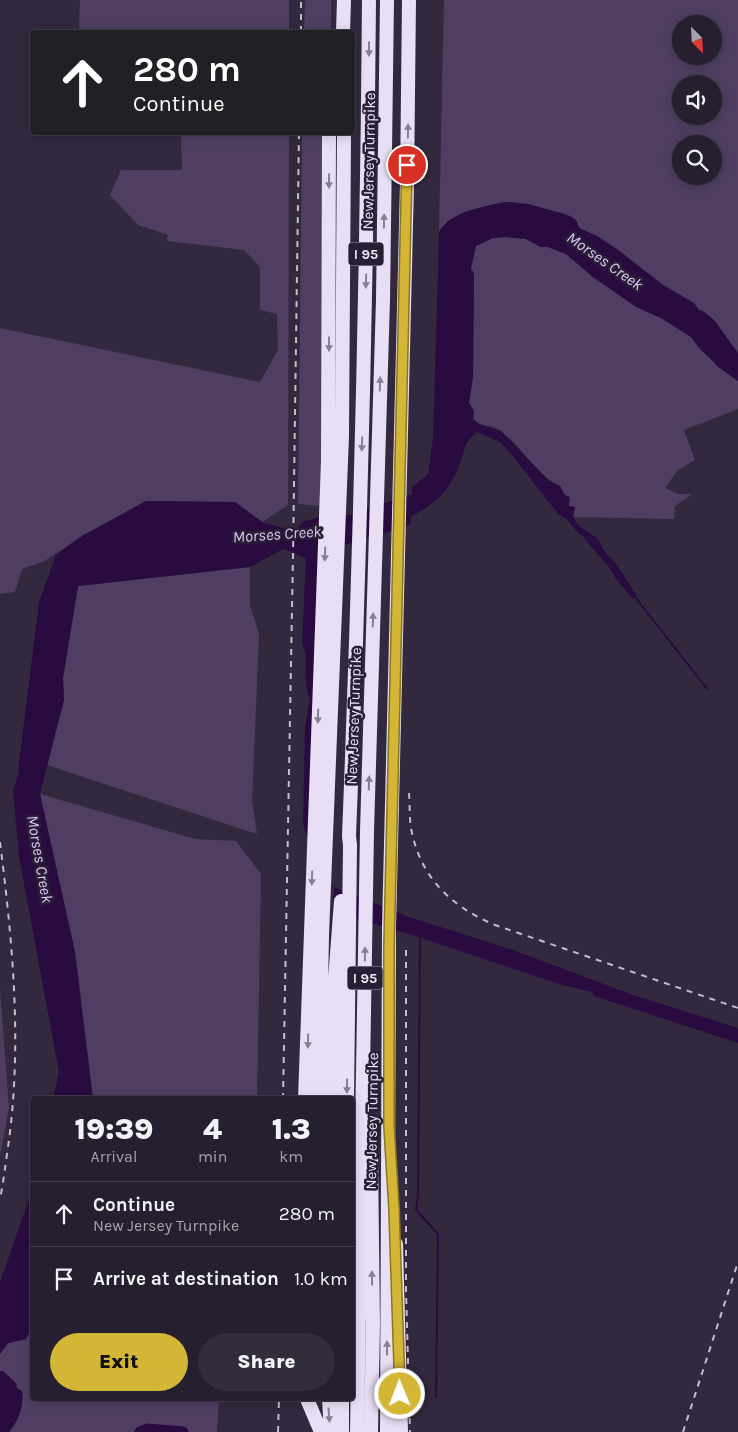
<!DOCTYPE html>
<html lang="en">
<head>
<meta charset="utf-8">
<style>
  :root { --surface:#261f2f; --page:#322c3b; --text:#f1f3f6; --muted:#a4a2aa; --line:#423d4b; --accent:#d3b635 }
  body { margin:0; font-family:Karla,sans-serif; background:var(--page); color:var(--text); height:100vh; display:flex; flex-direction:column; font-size:19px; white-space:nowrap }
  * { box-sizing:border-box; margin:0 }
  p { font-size:16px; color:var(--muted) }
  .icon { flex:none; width:28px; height:28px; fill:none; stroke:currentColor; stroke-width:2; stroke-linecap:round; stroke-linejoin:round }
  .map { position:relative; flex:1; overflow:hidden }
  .side { position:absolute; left:30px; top:1096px; width:325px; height:305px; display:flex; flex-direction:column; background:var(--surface); border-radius:5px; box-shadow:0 2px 12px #0003,0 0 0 1px var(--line) }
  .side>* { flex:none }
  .top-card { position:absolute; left:30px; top:30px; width:325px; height:105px; border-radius:5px; box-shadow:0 2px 12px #0003,0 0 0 1px var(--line); background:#202124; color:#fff; overflow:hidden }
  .needle { width:32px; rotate:156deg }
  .buttons { position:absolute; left:672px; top:15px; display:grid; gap:10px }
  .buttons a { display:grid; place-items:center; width:50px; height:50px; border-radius:50%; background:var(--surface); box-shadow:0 2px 12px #0003,0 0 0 1px var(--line); font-size:25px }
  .pin { position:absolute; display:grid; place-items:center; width:42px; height:42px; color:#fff; margin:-21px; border:2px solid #fff; border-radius:50%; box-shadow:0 1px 5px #0007 }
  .me { position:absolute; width:55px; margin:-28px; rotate:359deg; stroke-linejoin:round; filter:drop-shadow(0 0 4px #0008) }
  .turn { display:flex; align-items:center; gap:18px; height:105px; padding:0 20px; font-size:22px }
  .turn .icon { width:65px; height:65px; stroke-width:2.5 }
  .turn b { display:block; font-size:35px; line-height:42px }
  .eta { display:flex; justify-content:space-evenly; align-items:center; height:85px; text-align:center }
  .eta b { font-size:30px; font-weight:800; line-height:35px }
  .primary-button { display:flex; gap:10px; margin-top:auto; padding:10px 20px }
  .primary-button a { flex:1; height:58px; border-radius:30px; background:var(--accent); color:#111; font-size:20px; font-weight:800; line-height:58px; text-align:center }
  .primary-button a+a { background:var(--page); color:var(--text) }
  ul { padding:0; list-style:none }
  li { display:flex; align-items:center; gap:15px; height:65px; padding:0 20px; border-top:1px solid var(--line) }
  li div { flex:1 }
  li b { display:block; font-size:19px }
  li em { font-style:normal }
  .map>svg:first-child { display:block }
</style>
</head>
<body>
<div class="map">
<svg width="738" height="1432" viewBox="0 0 738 1432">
  <rect width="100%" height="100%" fill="#33293f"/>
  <!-- green -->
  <path fill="#4f3e62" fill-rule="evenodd" d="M 80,0 L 289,0 L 289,32 L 79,32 Z
    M 305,0 L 331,0 L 331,32 L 304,32 Z
    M 444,0 L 738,0 L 738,353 L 714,320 L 699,310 L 694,303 L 663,285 L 618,250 L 597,236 L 579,228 L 576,220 L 563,213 L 514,202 L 505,202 L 464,212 L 448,221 L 439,232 ZM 681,24 L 714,24 L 714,56 L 681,56 ZM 681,84 L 714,84 L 714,116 L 681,116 ZM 681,144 L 714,144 L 714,176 L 681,176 Z
    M 181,133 L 289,133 L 288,505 L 262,522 L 235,502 L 146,501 L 82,536 L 43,562 L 22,569 L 15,592 L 0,594 L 0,328 L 260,382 L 278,350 L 277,314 L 260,310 L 260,267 L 244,250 L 167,241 L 168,235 L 138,225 L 110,195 L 121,170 L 182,170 Z
    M 302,133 L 329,133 L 321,506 L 298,504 Z
    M 506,237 L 526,239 L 541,247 L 548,247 L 566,254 L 593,277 L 639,308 L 661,318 L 691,337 L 700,349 L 711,359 L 717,366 L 738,381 L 738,409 L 684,430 L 695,460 L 677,471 L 665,488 L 678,494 L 692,494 L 675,506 L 674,519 L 573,517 L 560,486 C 535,474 523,447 501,431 C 492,424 482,428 473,419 L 474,411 L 469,403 L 473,377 L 474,274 L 471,268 L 476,246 L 493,238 Z
    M 250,567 L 250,605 L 259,634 L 252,801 L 257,834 L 47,765 L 64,700 L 63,678 L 78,586 Z
    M 40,794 L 195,839 L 236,841 L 261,874 L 257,1099 L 93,1099 L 75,952 Z
    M 0,989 L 9,1108 L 0,1155 Z
    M 32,1328 L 32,1399 L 219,1399 L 217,1432 L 0,1432 L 0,1354 L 8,1343 L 26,1339 Z"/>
  <!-- water -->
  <path fill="#290b40" d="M 505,202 L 529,204 L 570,216 L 576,220 L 579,228 L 597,236 L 618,250 L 663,285 L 694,303 L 699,310 L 703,311 L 714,320 L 738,353 L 738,381 L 717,366 L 711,359 L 700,349 L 691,337 L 661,318 L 636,307 L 593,277 L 566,254 L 548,247 L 541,247 L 526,239 L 506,237 L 493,238 L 476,246 L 471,268 L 474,274 L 473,377 L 469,403 L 474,411 L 473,419 L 479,424 L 501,431 L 548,480 L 560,486 L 565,495 L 570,497 L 569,506 L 575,507 L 573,517 L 579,526 L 597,538 L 605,552 L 617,565 L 637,596 L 633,599 L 617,580 L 607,565 L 587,542 L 583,536 L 578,533 L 566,518 L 559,515 L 511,454 L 500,442 L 477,432 C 463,442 464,456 458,469 C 447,493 435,504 412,516 L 410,525 L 319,553 L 307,836 L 303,824 L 305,727 L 310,698 C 300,681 311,662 302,644 L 306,558 L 283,549 L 250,567 L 78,586 L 63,678 L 64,700 L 40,794 L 75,952 L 93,1099 L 53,1099 L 59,1072 L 19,857 L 13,790 L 19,773 L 18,770 L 39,602 L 56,555 L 82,536 L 146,501 L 235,502 L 262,522 L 289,530 L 298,529 L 302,522 L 324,516 L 349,515 L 412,494 L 412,487 L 428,474 L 433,438 L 439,232 C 451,211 483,207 505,202 Z
    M 334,887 L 409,917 L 513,950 L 630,994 L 738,1028 L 738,1043 L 594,996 L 592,992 L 559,984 L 412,935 L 333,912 Z
    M 32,1191 L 32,1328 L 26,1339 L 8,1343 L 0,1354 L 0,1282 Z
    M 0,1371 L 3,1371 L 17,1384 L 16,1387 L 22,1391 C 24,1405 19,1421 9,1432 L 0,1432 Z"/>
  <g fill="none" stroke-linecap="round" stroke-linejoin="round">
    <!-- stream -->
    <path stroke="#290b40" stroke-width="2" d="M 635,597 L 708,690
      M 420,938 L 418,1196 L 416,1210 L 438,1234 L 436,1397"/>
    <!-- river -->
    <path stroke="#290b40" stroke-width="11" d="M 140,1432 L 148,1429 L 183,1432"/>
    <!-- highway -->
    <path stroke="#e9dff5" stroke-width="14" d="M 343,32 L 344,0
      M 305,1099 L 328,461 L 329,132
      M 319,1099 L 322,935 L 342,436 L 344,132
      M 333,1099 L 335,980 L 341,901
      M 347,1099 L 350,845 L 349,836 C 360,558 367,279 369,0
      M 371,1155 L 373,1324 L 371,1432
      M 396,1244 L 401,1432
      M 307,1399 L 321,1432
      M 329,1399 L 331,1432
      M 342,1432 L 342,1399
      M 357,1432 L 367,831 L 383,300 L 387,0
      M 387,1432 L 389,927 L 407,184 L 409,0"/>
    <!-- rail -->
    <path stroke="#c2bccb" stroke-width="2" stroke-dasharray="6 6" stroke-linecap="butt" d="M 301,32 L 301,0
      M 409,793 C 410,806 409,820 412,833 C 422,879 452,907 495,925 L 738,1008
      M 0,842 C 13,946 23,1049 7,1154 C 5,1169 3,1184 0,1199
      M 406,950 L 406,1290 L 410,1432
      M 283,1099 L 293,555 L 299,132
      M 278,1432 L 279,1399
      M 683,1432 L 738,1262"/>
  </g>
  <!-- one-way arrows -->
  <defs><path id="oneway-solid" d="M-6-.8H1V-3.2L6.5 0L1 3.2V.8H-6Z" transform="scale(1.25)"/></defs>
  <g fill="#897f94">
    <use href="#oneway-solid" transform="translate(369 49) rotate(90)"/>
    <use href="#oneway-solid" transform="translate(408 131) rotate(-89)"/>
    <use href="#oneway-solid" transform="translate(329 181) rotate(90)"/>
    <use href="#oneway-solid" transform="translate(384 221) rotate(-89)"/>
    <use href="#oneway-solid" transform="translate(366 281) rotate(91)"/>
    <use href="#oneway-solid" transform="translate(329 344) rotate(90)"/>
    <use href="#oneway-solid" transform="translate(380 384) rotate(-88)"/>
    <use href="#oneway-solid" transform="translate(362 444) rotate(92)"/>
    <use href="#oneway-solid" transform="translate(325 554) rotate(92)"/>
    <use href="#oneway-solid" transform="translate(373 620) rotate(-88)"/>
    <use href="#oneway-solid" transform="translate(318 716) rotate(92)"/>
    <use href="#oneway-solid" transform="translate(369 783) rotate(-88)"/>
    <use href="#oneway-solid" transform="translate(312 878) rotate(92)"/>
    <use href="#oneway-solid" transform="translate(365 954) rotate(-89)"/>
    <use href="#oneway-solid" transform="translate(308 1041) rotate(92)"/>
    <use href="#oneway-solid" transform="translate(347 1086) rotate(91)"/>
    <use href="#oneway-solid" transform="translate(372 1278) rotate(-91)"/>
    <use href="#oneway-solid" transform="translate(387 1348) rotate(-90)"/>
    <use href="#oneway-solid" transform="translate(329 1415) rotate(86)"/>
  </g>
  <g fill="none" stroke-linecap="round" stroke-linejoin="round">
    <!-- route casing -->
    <g stroke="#897622" stroke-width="12">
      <path id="route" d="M 400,1394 L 394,1209 L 389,1126 L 389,947 L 407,165"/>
    </g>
    <!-- route -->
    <use href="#route" stroke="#d3b635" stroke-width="9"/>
  </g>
  <g text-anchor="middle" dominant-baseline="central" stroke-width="5" stroke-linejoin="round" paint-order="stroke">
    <!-- shield labels -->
    <g fill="#291f34" stroke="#b2aaba" stroke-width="1">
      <rect x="348.5" y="242.5" width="35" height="23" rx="4"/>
      <rect x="347.5" y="966.5" width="35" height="23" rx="4"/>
    </g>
    <g font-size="14" font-weight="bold" fill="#ece6f4">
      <text x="366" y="254">I 95</text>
      <text x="365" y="978">I 95</text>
    </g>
    <!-- street labels -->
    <g font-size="15" fill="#ece6f4" stroke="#291f34">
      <text transform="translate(369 161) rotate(-89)">New Jersey Turnpike</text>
      <text transform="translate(354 716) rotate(-88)">New Jersey Turnpike</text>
      <text transform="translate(372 1121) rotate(-89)">New Jersey Turnpike</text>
    </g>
    <!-- water labels -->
    <g font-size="16" font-style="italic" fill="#ddc5f9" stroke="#291f34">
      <text transform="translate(605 261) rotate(35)">Morses Creek</text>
      <text transform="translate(277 534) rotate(-4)">Morses Creek</text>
      <text transform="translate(40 859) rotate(80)">Morses Creek</text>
    </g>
  </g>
</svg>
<div class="buttons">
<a><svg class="needle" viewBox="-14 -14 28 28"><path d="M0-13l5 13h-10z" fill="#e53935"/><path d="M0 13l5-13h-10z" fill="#a4a2aa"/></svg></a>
<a><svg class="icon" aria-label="sound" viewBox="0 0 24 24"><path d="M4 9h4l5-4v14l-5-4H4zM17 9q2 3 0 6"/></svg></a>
<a><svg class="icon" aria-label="search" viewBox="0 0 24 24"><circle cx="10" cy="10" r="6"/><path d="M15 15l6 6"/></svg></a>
</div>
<div class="pin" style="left:407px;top:165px;background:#d93025"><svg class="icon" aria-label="arrive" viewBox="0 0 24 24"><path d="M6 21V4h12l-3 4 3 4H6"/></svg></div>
<svg class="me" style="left:400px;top:1394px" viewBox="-20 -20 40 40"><circle r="17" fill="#d3b635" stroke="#fff" stroke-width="3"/><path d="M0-11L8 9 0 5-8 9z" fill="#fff"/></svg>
<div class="top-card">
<div class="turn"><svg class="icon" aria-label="ahead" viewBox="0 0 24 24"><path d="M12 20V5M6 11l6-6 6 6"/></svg><div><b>280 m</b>Continue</div></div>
</div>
<section class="side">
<div class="eta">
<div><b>19:39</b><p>Arrival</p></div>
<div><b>4</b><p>min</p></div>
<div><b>1.3</b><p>km</p></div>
</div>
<ul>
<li><svg class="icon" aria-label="ahead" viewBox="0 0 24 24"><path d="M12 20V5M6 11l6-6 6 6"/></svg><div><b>Continue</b><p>New Jersey Turnpike</p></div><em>280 m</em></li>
<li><svg class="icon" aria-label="arrive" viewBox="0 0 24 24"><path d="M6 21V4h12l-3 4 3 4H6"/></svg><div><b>Arrive at destination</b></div><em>1.0 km</em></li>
</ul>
<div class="primary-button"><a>Exit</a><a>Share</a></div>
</section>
</div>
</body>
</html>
